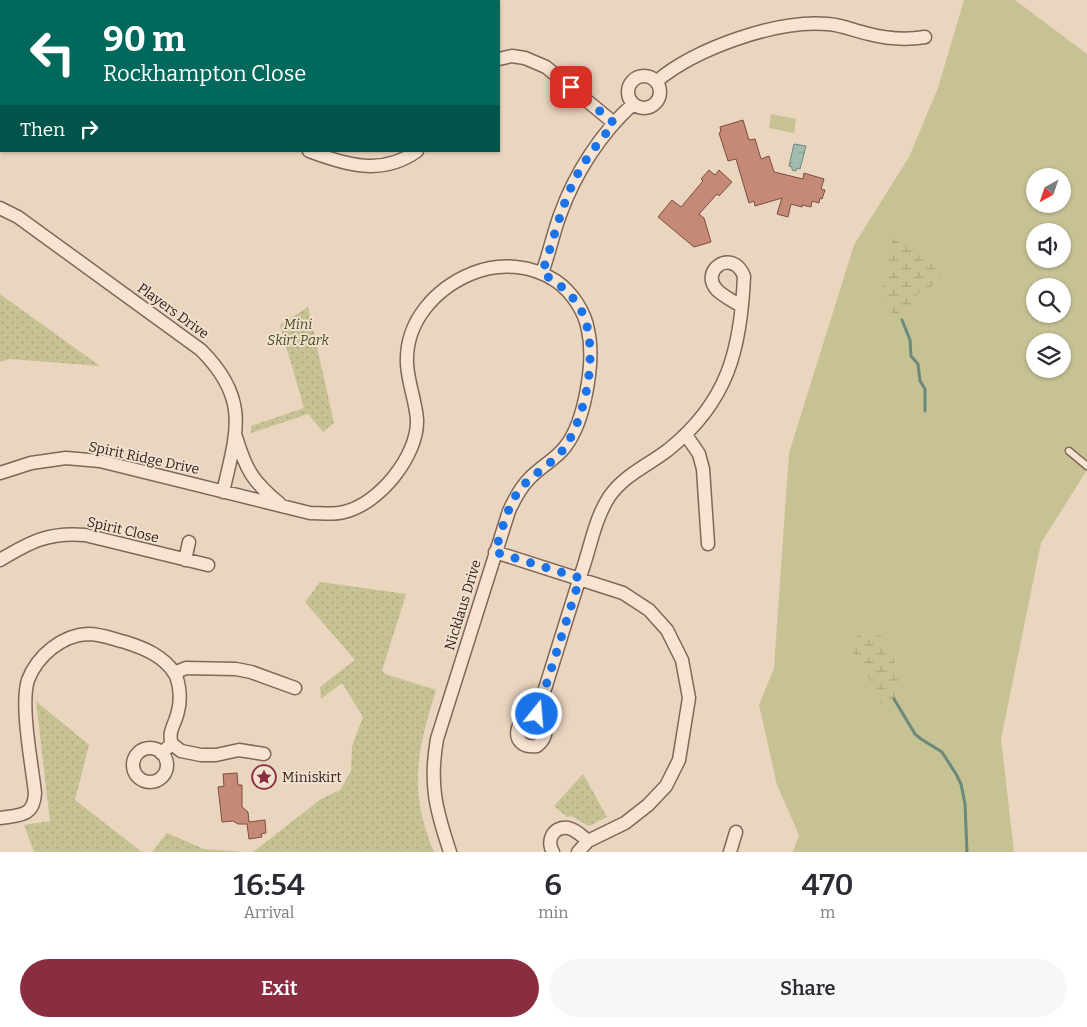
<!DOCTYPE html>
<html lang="en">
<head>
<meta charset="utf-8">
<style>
  :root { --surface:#fff; --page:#f7f7f7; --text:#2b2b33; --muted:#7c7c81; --accent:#8b2d41 }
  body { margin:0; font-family:Bitter,serif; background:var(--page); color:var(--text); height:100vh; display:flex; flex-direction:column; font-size:19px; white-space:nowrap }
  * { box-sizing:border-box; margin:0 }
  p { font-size:16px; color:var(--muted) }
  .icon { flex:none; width:28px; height:28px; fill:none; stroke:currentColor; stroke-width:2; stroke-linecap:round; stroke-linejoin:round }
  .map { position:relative; height:852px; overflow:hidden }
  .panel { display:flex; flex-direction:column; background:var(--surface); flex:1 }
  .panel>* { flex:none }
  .hud { position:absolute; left:0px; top:0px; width:500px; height:152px; box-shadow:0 1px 4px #0004; background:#00695c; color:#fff; overflow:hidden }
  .needle { width:32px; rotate:220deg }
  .fabs { position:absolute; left:1026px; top:168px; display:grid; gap:10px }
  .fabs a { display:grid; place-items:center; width:45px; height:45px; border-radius:50%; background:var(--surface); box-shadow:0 1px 4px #0004; font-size:25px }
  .pin { position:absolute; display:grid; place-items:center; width:42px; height:42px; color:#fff; margin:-21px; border-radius:10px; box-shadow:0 2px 8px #0006 }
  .me { position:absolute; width:55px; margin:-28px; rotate:17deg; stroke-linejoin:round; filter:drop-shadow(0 0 4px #0008) }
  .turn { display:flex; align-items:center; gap:18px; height:105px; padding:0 20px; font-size:22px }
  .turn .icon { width:65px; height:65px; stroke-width:2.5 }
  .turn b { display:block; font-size:35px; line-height:42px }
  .then { display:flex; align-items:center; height:48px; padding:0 20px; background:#0003; gap:10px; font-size:19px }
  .eta { display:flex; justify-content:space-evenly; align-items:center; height:85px; text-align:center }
  .eta b { font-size:30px; font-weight:600; line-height:35px }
  .cta { display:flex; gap:10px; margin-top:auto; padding:10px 20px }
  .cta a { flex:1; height:58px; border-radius:30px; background:var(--accent); color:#fff; font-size:20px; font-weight:600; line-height:58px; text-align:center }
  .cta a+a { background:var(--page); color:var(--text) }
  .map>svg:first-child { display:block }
</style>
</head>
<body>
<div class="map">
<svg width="1087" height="852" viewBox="0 0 1087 852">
  <defs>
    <pattern id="wetland-marsh" width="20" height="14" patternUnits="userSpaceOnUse" patternTransform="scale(1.25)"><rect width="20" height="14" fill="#c6c294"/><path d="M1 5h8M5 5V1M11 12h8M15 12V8" fill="none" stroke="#aba67f"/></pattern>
    <pattern id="park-dots" width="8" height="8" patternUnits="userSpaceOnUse" patternTransform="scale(1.25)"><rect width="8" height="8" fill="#c6c294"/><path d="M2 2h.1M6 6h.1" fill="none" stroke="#aba67f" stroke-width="1.8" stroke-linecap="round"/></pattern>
    <pattern id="water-ripples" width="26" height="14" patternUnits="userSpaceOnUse" patternTransform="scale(1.25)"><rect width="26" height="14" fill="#a2bcaf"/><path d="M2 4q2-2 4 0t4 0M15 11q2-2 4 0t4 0" fill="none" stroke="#8ca196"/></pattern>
  </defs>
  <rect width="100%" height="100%" fill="#ead5bf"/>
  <!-- green -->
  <path fill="#c6c294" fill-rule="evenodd" d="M 964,0 L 1015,0 L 1087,54 L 1087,470 L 1041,543 L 1001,739 L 1014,852 L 793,852 L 799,835 L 777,785 L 759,705 L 774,668 L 789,453 L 854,245 L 909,157 L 938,88 ZM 1035,176 L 1062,176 L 1062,204 L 1035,204 ZM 1035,231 L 1062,231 L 1062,259 L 1035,259 ZM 1035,286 L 1062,286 L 1062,314 L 1035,314 ZM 1035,341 L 1062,341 L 1062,369 L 1035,369 Z
    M 771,114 L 796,119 L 794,133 L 769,128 Z"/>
  <!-- wetland -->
  <path fill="url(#wetland-marsh)" d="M 900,237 C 912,241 949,260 940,278 C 934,288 922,289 915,297 C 908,304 910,312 902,320 L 897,319 L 890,312 L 886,306 L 883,287 L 892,240 Z
    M 863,634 L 875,635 L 884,637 L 893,654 L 895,667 L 899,674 L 896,697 L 888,704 L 882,704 L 877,700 L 867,673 L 850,649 L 850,642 L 855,637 Z"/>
  <!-- park -->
  <path fill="url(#park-dots)" d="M 0,294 L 11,302 L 100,366 L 10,359 L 0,362 Z
    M 308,307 L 334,423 L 323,432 L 308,414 L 251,433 L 251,426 L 304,408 L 280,325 Z
    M 320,582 L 406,594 L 382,671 L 385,674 L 436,690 C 417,751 408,791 434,852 L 253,852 L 321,799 L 340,790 L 351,771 L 352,746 L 363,717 L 342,683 L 321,699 L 320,687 L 355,660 L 305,602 Z
    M 36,701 L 89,745 L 75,800 L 142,852 L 34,852 L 24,825 L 50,821 Z
    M 583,774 L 607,817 L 589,826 L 571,816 L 567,817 L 554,806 Z
    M 167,833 L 204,849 L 246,852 L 152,852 Z"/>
  <!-- water -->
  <path fill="url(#water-ripples)" stroke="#6a897b" d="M 794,144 L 806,146 L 800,169 L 797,168 L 796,171 L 792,170 L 792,167 L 789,166 Z"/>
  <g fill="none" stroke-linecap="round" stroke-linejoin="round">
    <!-- stream -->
    <path stroke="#6a897b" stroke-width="3" d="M 902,320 L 910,340 L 911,356 L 918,364 L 920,381 L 925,389 L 925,411
      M 894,699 L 915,734 L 921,739 L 942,752 L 956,774 L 961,784 L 965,804 L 967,852"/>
  </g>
  <!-- building -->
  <path fill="#c58977" stroke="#7e4d41" d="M 743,120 L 749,140 L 755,139 L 761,159 L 769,156 L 774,172 L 803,179 L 804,173 L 824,179 L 821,189 L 825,190 L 822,199 L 820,198 L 819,203 L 812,201 L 811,207 L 802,205 L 802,207 L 791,204 L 788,217 L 777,214 L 782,198 L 755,206 L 754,201 L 749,203 L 736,159 L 728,161 L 719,133 L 721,132 L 720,127 Z
    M 709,170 L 715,175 L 719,170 L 732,182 L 719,196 L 717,194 L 699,214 L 704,218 L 711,242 L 694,247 L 658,217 L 672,200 L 681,207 L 703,181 L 701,179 Z
    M 237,773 L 238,785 L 242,785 L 242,807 L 248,812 L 249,822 L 265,820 L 266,833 L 261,834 L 262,837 L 249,839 L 247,824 L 238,824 L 233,821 L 222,822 L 218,787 L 224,786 L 223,774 Z"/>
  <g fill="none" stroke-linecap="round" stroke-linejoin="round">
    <!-- service casing -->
    <g stroke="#816659" stroke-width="9">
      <path id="service" d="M 1069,451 L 1087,466"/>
    </g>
    <!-- minor casing -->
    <g stroke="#816659" stroke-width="15">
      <path id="minor" d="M 379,0 L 380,1
        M 356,1 L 357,0
        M 499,59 L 512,56 L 525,58 L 546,67 L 614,123
        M628 92a16 16 0 1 1 32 0a16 16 0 1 1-32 0Z
        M 657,81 C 695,49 777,19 828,24 C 842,25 855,31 869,34 C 888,39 906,40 925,37
        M 309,151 C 346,165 382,176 417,151
        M 0,208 L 18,217 L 201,350 C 250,399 237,431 223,492
        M 542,273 C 549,254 553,234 560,215 C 575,173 601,133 633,104
        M 686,435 L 699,454 L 703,469 L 708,544
        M 236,437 C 246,470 253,482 280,504
        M 0,473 L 31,463 L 66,458 L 100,461 L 310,513 C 321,513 334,515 344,512 C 379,504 418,456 417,420 C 416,402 408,383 407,364 C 405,321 436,288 473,273 C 500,262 532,265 556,281 C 572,292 585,312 588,330 C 595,361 585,422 565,447 C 555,460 540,467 529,479 C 520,488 514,500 509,511 L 437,739 C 429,784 436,810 450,852
        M 495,552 L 623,593 L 649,610 L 667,630 L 682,660 L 689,698 L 679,760 L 666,786 L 648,805 L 625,823 L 588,841 L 578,852
        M 0,560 C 30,542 48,532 85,535 L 208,565
        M 185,560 L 189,542
        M 174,673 L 186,668 L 236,669 L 251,672 L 295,688
        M 537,714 C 553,664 568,614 584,565 C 591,543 596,517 609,497 C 624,475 647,466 668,450 C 728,402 741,349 744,276 C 732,247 699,271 717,290 C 723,296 733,301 741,306
        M 537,714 C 548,724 549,736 537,746 C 510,750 511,718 537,714 Z
        M 172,744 L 181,751 L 201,755 L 216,755 L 239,750 L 264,754
        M133 765a17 17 0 1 1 34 0a17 17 0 1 1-34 0Z
        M 0,818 C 19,815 34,817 35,793 C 32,765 20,705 28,680 C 37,656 62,635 88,634 C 101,634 113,639 125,642 C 144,648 164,656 175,674 C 180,684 181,701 178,711 C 176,723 167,732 172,744 L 161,753
        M 553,852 C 546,841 553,826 568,828 C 575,829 582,836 588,841
        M 730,852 L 736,832"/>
    </g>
    <!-- service -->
    <use href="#service" stroke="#f6e4d1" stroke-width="6"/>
    <!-- minor -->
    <use href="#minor" stroke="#f6e4d1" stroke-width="12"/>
  </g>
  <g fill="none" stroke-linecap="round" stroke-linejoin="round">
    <!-- route -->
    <path stroke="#1a73e8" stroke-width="9" stroke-dasharray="0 16.2" d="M 537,714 L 580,578 L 495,552 C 501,533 506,512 516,495 C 529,474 554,465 567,444 C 587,411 599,348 582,312 C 574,295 558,283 542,273 C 553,242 560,210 574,181 C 584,160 600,141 614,123 L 571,87"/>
  </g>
  <!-- icons -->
  <defs>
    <g id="sight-ring" transform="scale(1.25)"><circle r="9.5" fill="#f2e0ce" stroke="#8b2d41" stroke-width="1.5"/><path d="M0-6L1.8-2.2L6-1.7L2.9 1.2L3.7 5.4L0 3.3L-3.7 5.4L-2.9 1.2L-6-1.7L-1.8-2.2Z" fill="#8b2d41"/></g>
  </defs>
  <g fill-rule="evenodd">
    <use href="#sight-ring" x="264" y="777"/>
  </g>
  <g text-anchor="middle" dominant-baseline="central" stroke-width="4" stroke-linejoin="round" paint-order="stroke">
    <!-- street labels -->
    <g font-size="14" fill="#31221c" stroke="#f2e0ce">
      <text transform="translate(173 311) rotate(36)">Players Drive</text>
      <text transform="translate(144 458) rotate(12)">Spirit Ridge Drive</text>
      <text transform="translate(123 530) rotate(13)">Spirit Close</text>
      <text transform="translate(463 605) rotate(-73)">Nicklaus Drive</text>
    </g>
    <!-- park labels -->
    <g font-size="14" font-style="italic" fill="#4a4c24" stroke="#f2e0ce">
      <text x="298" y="324">Mini<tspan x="298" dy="16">Skirt Park</tspan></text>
    </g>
    <!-- poi labels -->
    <g font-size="14" fill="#31221c" stroke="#f2e0ce" text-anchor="start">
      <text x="282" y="777">Miniskirt</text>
    </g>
  </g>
</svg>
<div class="fabs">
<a><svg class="needle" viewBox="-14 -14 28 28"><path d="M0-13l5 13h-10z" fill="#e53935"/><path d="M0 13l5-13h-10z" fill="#7c7c81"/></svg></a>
<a><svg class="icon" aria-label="sound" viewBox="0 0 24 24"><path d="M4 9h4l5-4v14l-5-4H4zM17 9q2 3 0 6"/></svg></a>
<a><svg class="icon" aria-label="search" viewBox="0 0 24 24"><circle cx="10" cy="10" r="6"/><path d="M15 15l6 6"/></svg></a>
<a><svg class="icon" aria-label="layers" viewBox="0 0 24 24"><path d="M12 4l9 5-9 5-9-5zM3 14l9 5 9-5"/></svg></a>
</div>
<div class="pin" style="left:571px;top:87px;background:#d93025"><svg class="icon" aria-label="arrive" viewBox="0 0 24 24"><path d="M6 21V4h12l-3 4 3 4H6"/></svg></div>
<svg class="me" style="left:537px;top:714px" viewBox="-20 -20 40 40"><circle r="17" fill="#1a73e8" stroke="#fff" stroke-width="3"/><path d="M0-11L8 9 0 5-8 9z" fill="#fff"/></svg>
<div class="hud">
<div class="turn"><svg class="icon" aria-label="left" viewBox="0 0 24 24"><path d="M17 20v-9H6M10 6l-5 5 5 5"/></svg><div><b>90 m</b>Rockhampton Close</div></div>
<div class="then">Then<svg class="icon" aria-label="right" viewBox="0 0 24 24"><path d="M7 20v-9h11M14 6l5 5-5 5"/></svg></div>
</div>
</div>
<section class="panel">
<div class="eta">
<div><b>16:54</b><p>Arrival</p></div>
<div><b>6</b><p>min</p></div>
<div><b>470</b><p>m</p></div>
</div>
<div class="cta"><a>Exit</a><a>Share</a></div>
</section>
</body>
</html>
